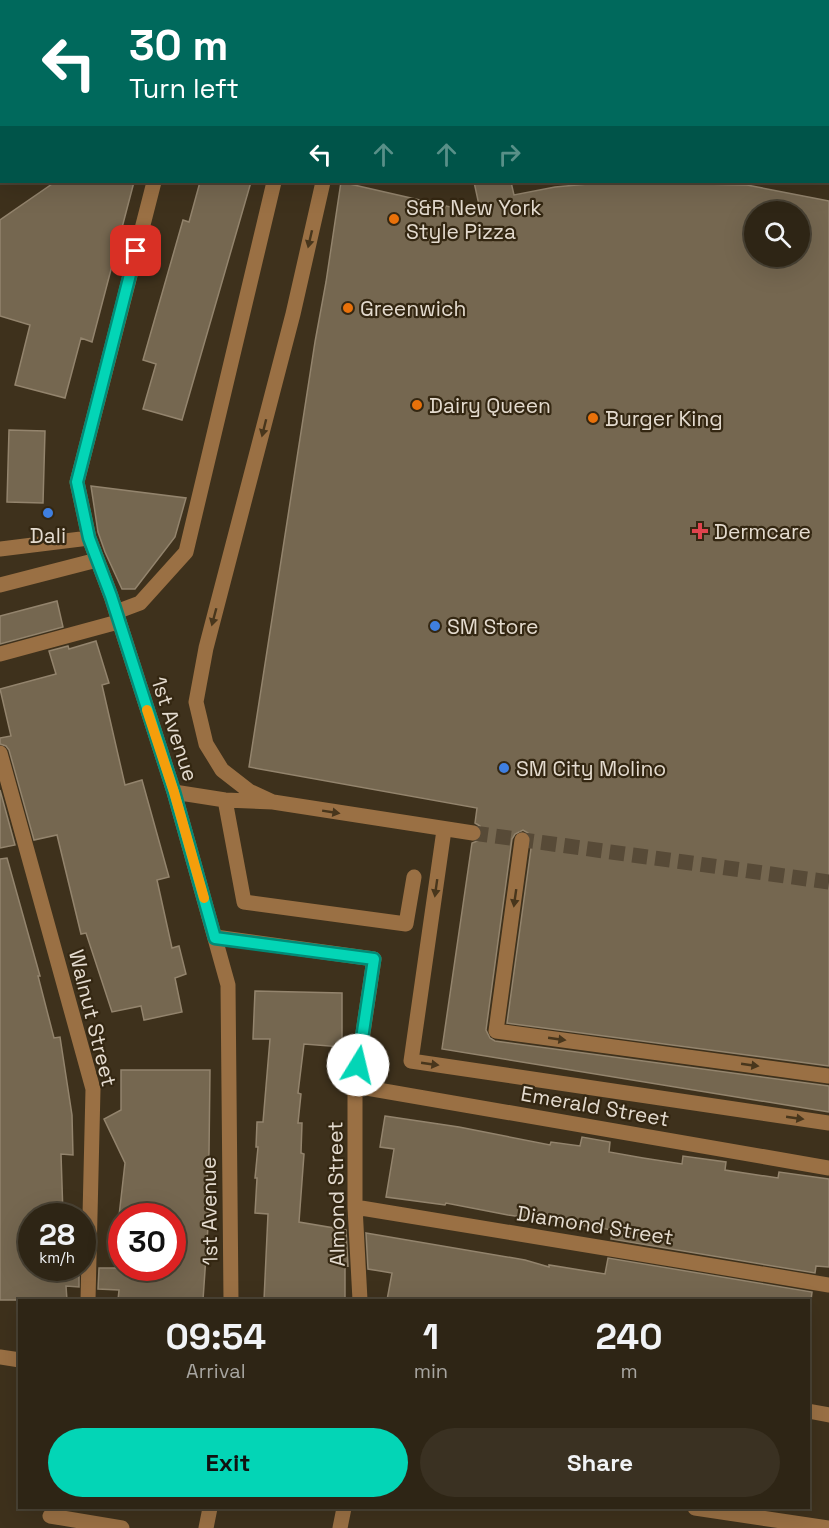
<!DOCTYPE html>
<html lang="en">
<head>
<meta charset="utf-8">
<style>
  :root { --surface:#2e2515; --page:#3a3122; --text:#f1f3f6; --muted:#a7a5a0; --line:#494234; --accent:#03d5b6 }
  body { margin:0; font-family:"Space Grotesk",sans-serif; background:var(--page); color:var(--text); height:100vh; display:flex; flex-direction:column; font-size:22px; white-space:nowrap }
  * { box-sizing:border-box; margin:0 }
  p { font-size:20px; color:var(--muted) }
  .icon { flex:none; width:33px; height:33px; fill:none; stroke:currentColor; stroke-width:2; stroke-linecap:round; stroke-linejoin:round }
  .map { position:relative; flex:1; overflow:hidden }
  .panel { position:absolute; left:18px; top:1299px; width:792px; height:210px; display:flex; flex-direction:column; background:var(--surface); border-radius:0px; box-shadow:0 6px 24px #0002,0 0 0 2px var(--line) }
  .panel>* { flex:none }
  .banner { position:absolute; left:0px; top:0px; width:830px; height:183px; box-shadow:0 6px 24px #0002,0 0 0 2px var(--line); background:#00695c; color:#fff; overflow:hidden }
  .buttons { position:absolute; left:744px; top:201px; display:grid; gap:12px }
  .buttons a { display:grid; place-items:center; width:66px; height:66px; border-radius:50%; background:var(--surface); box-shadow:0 6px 24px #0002,0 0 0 2px var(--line); font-size:30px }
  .speed { position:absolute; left:18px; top:1203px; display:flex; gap:12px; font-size:30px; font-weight:700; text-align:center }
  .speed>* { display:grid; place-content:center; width:78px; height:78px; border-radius:50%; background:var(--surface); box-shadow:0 6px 24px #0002,0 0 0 2px var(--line); line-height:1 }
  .speed small { font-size:15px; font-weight:400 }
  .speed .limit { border:9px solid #d22; background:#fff; color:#111 }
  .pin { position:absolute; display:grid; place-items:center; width:51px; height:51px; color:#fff; margin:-26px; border-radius:12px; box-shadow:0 3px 9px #0006 }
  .me { position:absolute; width:66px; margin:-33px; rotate:9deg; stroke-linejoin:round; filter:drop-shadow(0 0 4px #0008) }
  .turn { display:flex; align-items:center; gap:21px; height:126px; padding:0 30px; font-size:27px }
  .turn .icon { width:78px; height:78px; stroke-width:2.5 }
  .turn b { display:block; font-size:42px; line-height:51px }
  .lanes { display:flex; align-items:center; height:57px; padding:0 30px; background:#0003; justify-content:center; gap:30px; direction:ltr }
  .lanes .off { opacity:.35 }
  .eta { display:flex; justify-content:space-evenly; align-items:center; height:102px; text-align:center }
  .eta b { font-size:36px; font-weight:700; line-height:42px }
  .cta { display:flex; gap:12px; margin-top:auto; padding:12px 30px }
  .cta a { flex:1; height:69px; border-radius:36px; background:var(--accent); color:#111; font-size:24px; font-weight:700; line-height:69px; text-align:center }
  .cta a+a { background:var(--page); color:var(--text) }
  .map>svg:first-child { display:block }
</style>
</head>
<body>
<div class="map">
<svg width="829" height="1528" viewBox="0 0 829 1528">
  <rect width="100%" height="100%" fill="#3e311c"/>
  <!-- building -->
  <path fill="#756750" stroke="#93846d" stroke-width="1.5" fill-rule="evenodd" d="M 55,182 L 134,182 L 92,342 L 81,338 L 65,398 L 15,385 L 30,325 L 0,316 L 0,220 Z
    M 200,182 L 251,182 L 182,420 L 143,409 L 156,364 L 143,360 L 183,220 L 189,222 Z
    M 341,182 L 481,214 L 474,182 L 511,182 L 514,195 L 555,187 L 610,182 L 747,185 L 829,201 L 829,1066 L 507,1023 L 532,841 L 528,833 L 523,830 L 515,834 L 512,839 L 486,1030 L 490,1038 L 495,1041 L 829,1086 L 829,1112 L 442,1049 L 472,843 L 480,840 L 483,834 L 480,826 L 475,823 L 477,808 L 249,767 L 315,342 L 326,282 ZM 754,212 L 800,212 L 800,256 L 754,256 Z
    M 9,430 L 45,431 L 43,503 L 7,502 Z
    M 91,486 L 186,498 L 175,537 L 135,589 L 122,589 L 105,552 L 98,532 Z
    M 57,601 L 63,627 L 0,644 L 0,616 Z
    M 96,641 L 109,683 L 102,685 L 125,785 L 142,780 L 169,877 L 157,880 L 172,948 L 179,946 L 186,974 L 175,978 L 182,1012 L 144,1020 L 141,1006 L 112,1012 L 86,933 L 81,934 L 57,835 L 34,840 L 9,750 L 6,746 L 0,744 L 0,738 L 11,736 L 0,689 L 56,674 L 49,651 L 68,646 L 69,649 Z
    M 0,790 L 15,845 L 0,848 Z
    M 7,858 L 40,976 L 38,976 L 54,1038 L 60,1037 L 72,1115 L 73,1155 L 61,1154 L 63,1215 L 29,1216 L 27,1268 L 79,1268 L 79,1287 L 66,1286 L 67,1300 L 0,1300 L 0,859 Z
    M 255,991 L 342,993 L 342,1047 L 304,1044 L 298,1093 L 301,1094 L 298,1123 L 302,1123 L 301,1153 L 304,1154 L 299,1222 L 346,1230 L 348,1266 L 345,1265 L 345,1300 L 264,1300 L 268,1214 L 255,1213 L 257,1178 L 255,1178 L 258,1147 L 256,1147 L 257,1122 L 263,1122 L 270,1039 L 253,1039 Z
    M 121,1070 L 210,1070 L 209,1153 L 206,1196 L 210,1197 L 203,1300 L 118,1300 L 119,1290 L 98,1289 L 99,1268 L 172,1268 L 172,1216 L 119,1216 L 125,1163 L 104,1119 L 121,1110 Z
    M 385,1116 L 459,1127 L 550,1145 L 551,1142 L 580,1146 L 582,1137 L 610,1142 L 609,1152 L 643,1158 L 682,1164 L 683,1156 L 726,1162 L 725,1170 L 778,1178 L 779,1172 L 829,1179 L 829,1267 L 816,1266 L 815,1273 L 611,1239 L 613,1230 L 508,1215 L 446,1203 L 445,1205 L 386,1197 L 394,1149 L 380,1147 Z
    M 366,1233 L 525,1260 L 549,1267 L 549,1265 L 605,1274 L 608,1258 L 812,1292 L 811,1300 L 387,1300 L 392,1273 L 368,1269 Z"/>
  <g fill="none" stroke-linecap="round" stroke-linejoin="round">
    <!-- minor-tunnel -->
    <path stroke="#574a37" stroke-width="15" stroke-dasharray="15 8" stroke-linecap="butt" d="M 473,833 L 829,882"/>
    <!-- minor -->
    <path stroke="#9a7044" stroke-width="15" d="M 409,0 L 409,2
      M 581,2 L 581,0
      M 154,182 L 77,482 L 89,538 L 111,596 L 174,792 L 228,985 L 231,1300
      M 0,549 L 89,538
      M 0,585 L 97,560
      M 116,612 L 140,603 L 186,552 L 274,182
      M 0,654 L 118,622
      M 0,753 L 93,1089 L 88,1300
      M 174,792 L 225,800 L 273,802 L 473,833
      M 225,800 L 244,902 L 406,924 L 414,877
      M 273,802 L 249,791 L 222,770 L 206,744 L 196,702 L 206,648 L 293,314 L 323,182
      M 444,830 L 411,1061 L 829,1123
      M 522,840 L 496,1031 L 829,1076
      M 215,937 L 374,959 L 355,1086 L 355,1207 L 360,1300
      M 355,1086 L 829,1168
      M 355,1207 L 829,1285
      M 0,1357 L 20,1360
      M 808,1411 L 829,1415
      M 695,1508 L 828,1528
      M 50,1516 L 122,1528
      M 206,1528 L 210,1508
      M 340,1528 L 344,1508"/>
    <!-- major -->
    <path stroke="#f4b065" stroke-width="15" d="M 0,52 L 2,52
      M 828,54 L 829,54
      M 828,65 L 829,65
      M 0,82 L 2,82
      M 828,86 L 829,86
      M 0,101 L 2,101
      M 828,121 L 829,121
      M 0,123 L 2,123"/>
  </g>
  <!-- one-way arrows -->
  <defs><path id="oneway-solid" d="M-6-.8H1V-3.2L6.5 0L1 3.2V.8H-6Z" transform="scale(1.5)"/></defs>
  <g fill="#48361c">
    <use href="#oneway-solid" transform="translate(310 239) rotate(103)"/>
    <use href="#oneway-solid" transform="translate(264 428) rotate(104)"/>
    <use href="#oneway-solid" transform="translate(214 617) rotate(105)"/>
    <use href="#oneway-solid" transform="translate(331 812) rotate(9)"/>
    <use href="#oneway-solid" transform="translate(436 888) rotate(98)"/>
    <use href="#oneway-solid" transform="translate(515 898) rotate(98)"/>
    <use href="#oneway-solid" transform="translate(557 1039) rotate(8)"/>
    <use href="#oneway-solid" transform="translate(430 1064) rotate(8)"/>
    <use href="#oneway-solid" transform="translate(750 1065) rotate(8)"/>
    <use href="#oneway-solid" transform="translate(795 1118) rotate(8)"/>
  </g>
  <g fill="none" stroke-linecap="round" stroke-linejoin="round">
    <!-- route casing -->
    <g stroke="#028a76" stroke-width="15">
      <path id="route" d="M 136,251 L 77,482 L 89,538 L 111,596 L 174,792 L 215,938 L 374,959 L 358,1065"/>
    </g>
    <!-- route -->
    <use href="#route" stroke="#03d5b6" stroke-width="10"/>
    <!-- slow -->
    <path stroke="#f59e0b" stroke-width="10" d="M 147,710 L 174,792 L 204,898"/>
  </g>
  <!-- markers -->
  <g fill="#e8710a" stroke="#342712" stroke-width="2">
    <circle cx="394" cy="219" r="6"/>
    <circle cx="348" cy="308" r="6"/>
    <circle cx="417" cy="405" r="6"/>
    <circle cx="593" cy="418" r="6"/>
  </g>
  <g fill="#3f7fe0" stroke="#342712" stroke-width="2">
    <circle cx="48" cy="513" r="6"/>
    <circle cx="435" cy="626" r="6"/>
    <circle cx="504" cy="768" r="6"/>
  </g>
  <path fill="#e0444e" stroke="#342712" stroke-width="2" d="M697 522h6v6h6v6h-6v6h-6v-6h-6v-6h6z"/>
  <g text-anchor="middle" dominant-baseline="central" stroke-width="4.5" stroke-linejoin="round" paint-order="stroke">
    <!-- poi labels -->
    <g font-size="21" fill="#e4dbcf" stroke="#342712" text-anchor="start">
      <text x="406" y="207">S&amp;R New York<tspan x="406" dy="24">Style Pizza</tspan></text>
      <text x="360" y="308">Greenwich</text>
      <text x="429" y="405">Dairy Queen</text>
      <text x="605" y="418">Burger King</text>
      <text x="714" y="531">Dermcare</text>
      <text x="48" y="535" text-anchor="middle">Dali</text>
      <text x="447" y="626">SM Store</text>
      <text x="516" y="768">SM City Molino</text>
    </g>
    <!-- street labels -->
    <g font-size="21" fill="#e4dbcf" stroke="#342712">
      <text transform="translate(175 729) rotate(72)">1st Avenue</text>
      <text transform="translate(93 1018) rotate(76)">Walnut Street</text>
      <text transform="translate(595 1106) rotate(10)">Emerald Street</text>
      <text transform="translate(336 1194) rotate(-91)">Almond Street</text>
      <text transform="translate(209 1211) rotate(-91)">1st Avenue</text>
      <text transform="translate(595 1225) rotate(9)">Diamond Street</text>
    </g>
  </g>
</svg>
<div class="buttons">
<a><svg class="icon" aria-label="search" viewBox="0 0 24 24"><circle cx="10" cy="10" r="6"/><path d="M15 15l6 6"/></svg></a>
</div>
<div class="speed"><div>28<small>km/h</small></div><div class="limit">30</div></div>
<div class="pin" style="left:136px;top:251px;background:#d93025"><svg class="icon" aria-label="arrive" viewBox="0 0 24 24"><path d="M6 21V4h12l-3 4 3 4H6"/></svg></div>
<svg class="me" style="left:358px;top:1065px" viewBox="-20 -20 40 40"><circle r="19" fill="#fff"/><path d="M0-13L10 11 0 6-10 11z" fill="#03d5b6"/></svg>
<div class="banner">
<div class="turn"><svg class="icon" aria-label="left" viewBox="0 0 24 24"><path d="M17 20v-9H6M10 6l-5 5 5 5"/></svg><div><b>30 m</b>Turn left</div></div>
<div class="lanes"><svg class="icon" aria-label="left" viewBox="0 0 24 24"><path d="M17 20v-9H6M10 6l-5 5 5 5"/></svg><svg class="icon off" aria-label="ahead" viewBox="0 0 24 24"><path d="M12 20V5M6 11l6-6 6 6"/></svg><svg class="icon off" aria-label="ahead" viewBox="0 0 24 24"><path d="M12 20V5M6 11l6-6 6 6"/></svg><svg class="icon off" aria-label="right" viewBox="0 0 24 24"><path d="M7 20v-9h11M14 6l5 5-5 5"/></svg></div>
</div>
<section class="panel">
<div class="eta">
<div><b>09:54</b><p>Arrival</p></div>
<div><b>1</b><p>min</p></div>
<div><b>240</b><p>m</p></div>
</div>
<div class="cta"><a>Exit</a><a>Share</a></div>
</section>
</div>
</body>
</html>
